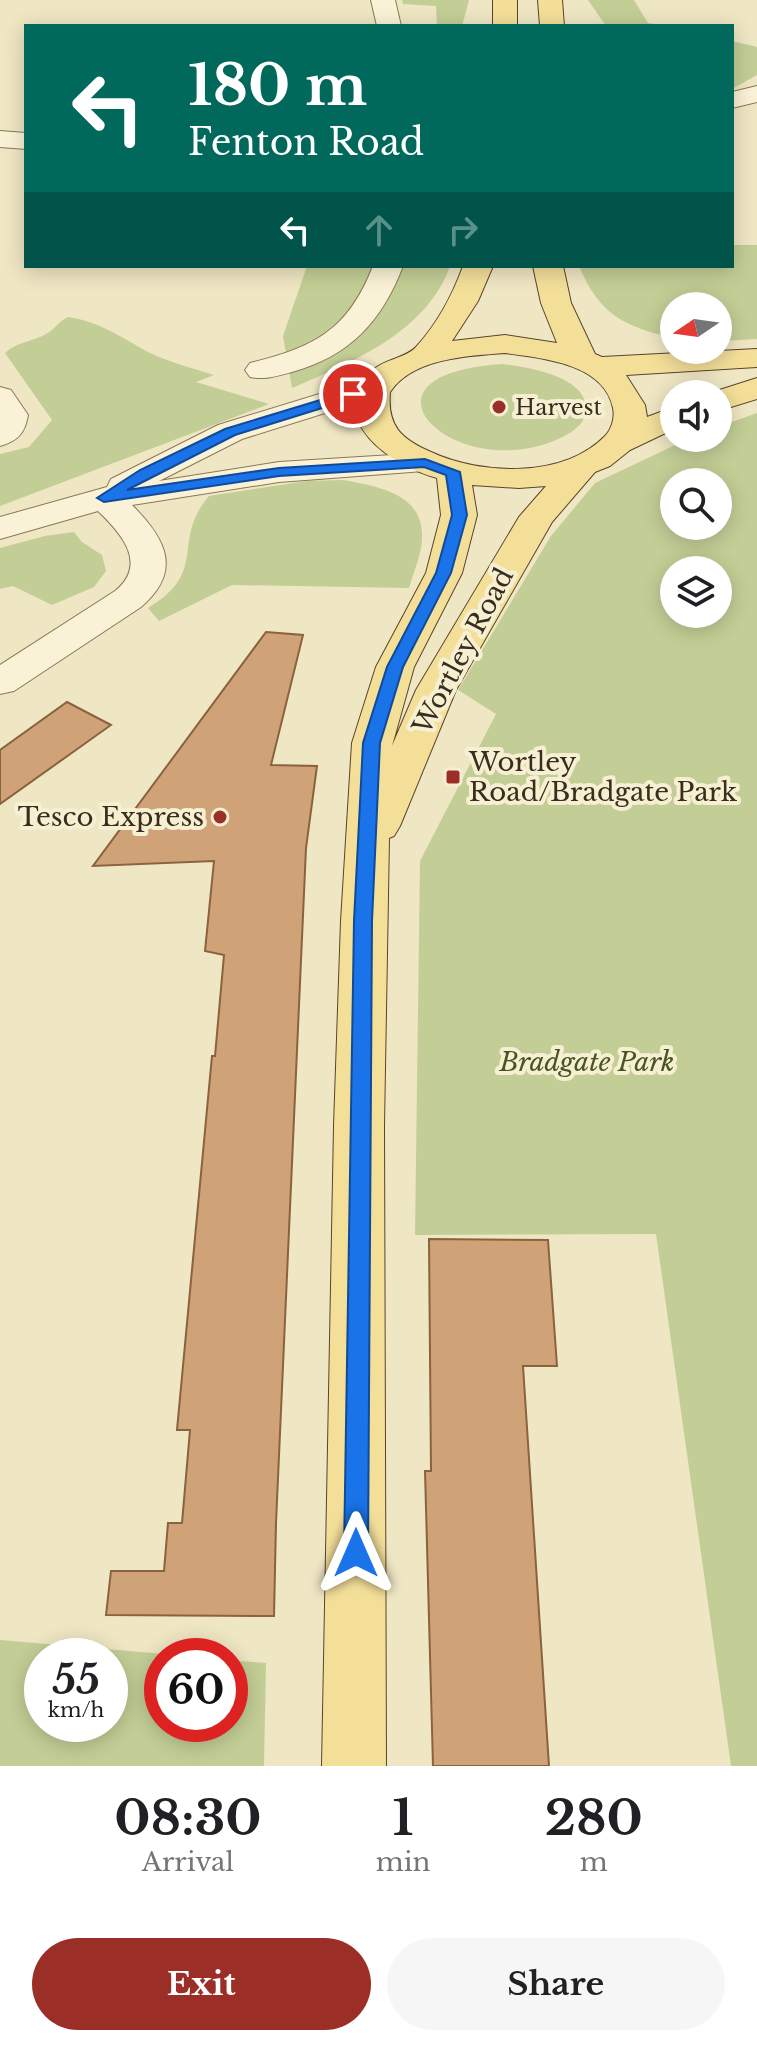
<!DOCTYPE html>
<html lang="en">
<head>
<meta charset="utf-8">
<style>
  :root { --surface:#fff; --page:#f6f6f6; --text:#202124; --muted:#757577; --accent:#9b2f27 }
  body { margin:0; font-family:"Libre Baskerville",serif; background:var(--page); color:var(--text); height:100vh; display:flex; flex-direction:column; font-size:30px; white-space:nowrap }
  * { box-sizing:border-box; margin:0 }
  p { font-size:26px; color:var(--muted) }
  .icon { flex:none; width:44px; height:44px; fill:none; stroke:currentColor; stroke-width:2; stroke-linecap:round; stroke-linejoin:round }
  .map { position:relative; height:1766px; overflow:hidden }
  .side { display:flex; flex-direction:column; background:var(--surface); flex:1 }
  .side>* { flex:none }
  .banner { position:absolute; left:24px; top:24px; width:710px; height:244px; border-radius:0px; box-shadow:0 4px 20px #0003; background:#00695c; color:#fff; overflow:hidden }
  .needle { width:52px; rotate:257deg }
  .buttons { position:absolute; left:660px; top:292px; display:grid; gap:16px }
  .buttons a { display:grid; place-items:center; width:72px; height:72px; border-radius:50%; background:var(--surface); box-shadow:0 4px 20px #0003; font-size:40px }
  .speed { position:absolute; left:24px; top:1638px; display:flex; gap:16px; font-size:40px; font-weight:700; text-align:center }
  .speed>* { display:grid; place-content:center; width:104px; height:104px; border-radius:50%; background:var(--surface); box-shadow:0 4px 20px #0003; line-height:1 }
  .speed small { font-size:20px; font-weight:400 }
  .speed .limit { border:12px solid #d22; background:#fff; color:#111 }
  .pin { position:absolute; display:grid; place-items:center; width:68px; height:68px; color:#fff; margin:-34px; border:4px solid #fff; border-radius:50%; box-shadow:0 2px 8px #0007 }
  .me { position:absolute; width:88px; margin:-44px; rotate:0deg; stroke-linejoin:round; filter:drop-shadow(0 0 6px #0008) }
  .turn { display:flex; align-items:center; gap:28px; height:168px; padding:0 32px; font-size:36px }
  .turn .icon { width:104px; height:104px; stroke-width:2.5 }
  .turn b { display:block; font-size:56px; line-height:68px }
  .lanes { display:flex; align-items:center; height:76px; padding:0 32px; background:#0003; justify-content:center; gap:40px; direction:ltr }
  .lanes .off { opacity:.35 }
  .eta { display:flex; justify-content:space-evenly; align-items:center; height:136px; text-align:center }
  .eta b { font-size:48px; font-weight:800; line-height:56px }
  .cta { display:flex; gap:16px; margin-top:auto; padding:16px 32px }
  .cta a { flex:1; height:92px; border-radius:48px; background:var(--accent); color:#fff; font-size:32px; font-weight:800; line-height:92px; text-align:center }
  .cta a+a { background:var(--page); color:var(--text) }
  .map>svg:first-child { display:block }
</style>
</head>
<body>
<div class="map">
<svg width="757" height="1766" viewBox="0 0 757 1766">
  <rect width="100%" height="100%" fill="#efe6c3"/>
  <!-- green -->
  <path fill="#c3ce96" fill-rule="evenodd" d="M 402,0 L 469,0 L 462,26 L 437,26 L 436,6 L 403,4 Z
    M 588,0 L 634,0 L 648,23 L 663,26 L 606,26 Z
    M 732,41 L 757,47 L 757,75 L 732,89 Z
    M 732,245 L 757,245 L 757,339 L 718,341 L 718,306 L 674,306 L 674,338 C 624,327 599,314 579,266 L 732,266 Z
    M 307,266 L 450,266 C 427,332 351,363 292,388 L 283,336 Z
    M 68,317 C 100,322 121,337 148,352 C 168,362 192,368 214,375 L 196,382 L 269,404 L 0,506 L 0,454 L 29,447 L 52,420 L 5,353 C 18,341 33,342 48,333 C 56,328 59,321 68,317 Z
    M 503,364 C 527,367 590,376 586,412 C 584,426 568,435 556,440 C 453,484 340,374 503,364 Z
    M 757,413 L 757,1766 L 731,1766 L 656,1234 L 415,1235 L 420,861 L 496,714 L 458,690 L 551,536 L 595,483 L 690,438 L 718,438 L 718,427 ZM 674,482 L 718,482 L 718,526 L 674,526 ZM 674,570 L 718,570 L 718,614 L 674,614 Z
    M 343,480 C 376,486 424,493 422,538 C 422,554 413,573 409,588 L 232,585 L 159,621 L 148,608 C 210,571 170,542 209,496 L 307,481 Z
    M 74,532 L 82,542 L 102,555 L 106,571 L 94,587 L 52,605 L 13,586 L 0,589 L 0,548 L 45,536 Z
    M 0,1640 L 188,1656 L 162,1656 L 162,1724 L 230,1724 L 230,1660 L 266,1663 L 264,1766 L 0,1766 ZM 42,1656 L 110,1656 L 110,1724 L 42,1724 Z"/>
  <!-- building -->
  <path fill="#cfa377" stroke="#8a623e" stroke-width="2" d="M 266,632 L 303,635 L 271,765 L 317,766 L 306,848 L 276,1523 L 274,1616 L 106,1615 L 111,1571 L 164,1571 L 168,1523 L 182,1523 L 190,1430 L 177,1430 L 212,1056 L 215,1056 L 224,955 L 205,951 L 214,861 L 93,866 Z
    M 67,702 L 111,725 L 0,804 L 0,750 Z
    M 429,1239 L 548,1240 L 557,1366 L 523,1366 L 549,1766 L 433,1766 L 425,1471 L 431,1471 Z"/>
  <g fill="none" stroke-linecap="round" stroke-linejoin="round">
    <!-- minor casing -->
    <g stroke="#8a7759" stroke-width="2">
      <path id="minor" d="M 371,0 L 395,0 L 401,26 L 377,26 Z
        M 757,86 L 757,102 L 732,108 L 732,92 Z
        M 0,131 L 26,133 L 26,149 L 0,147 Z
        M 373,266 L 403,266 C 382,321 350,356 292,372 C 277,376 265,380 250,377 L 245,370 L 250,363 C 315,347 348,330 373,266 Z
        M 378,376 L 389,379 L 394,386 L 389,393 L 242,439 L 159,481 L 279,462 L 425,453 L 437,456 L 442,463 L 437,470 L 279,482 L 132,505 C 166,539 183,571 141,607 L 14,691 L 0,694 L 0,665 L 115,591 C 148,564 122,534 98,511 L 0,539 L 0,517 L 107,487 L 111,479 L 218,425 Z
        M 0,387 L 11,390 L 28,415 C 25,433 18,441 0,446 Z"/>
    </g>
    <!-- major casing -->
    <g stroke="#58442d" stroke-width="2">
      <path id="major" d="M 493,0 L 517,0 L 517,26 L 493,26 Z
        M 538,0 L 562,0 L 564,26 L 540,26 Z
        M 463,266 L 493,266 L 478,301 L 452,341 L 505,335 L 557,343 L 541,303 L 533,266 L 563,266 L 571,303 L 595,354 L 602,357 L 757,349 L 757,367 L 626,375 L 645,405 L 647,417 L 674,407 L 674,429 L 630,450 L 610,466 L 595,472 L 552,522 L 456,690 L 400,826 L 394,836 L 389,838 L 384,1126 L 386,1766 L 322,1766 L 334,1126 L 341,921 L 352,743 L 376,667 L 426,573 L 441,515 L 437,478 C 392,466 322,419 373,370 C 385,359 406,358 416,347 C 437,324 453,294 463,266 ZM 505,353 C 541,358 604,363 613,408 C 615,417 612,429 605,436 C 563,479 481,475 431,452 C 401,439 387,426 390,392 C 413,358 467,356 505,353 ZM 472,485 L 519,488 L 546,486 L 519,517 L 416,690 L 392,746 L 414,667 L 462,573 L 477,515 Z
        M 757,378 L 757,399 L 718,411 L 718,394 L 707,394 Z"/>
    </g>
    <!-- minor -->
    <use href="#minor" fill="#faf2d6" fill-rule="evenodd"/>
    <!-- major -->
    <use href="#major" fill="#f4df99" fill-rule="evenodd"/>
  </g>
  <!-- route -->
  <path fill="#1a73e8" stroke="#114b97" stroke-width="2" d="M 353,390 L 360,394 L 358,397 L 235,435 L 127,490 L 279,468 L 425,459 L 460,472 L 467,515 L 451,573 L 403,667 L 380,743 L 372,921 L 368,1553 L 365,1561 L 356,1564 L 347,1561 L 344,1553 L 354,921 L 363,743 L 387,667 L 436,573 L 452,515 L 446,475 L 424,467 L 279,476 L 104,502 L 97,498 L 140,470 L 225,429 Z"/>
  <!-- markers -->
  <g fill="#9b2f27" stroke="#f6efd2" stroke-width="3">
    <circle cx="499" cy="407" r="8"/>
    <rect x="445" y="769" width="16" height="16" rx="4"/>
    <circle cx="220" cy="817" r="8"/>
  </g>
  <g text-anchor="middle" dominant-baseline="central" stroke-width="8" stroke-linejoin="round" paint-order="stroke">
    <!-- far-poi labels -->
    <g font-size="22" fill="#392d1e" stroke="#f6efd2" text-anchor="start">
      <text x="515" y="407">Harvest</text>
    </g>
    <!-- street labels -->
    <g font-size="26" fill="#392d1e" stroke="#f6efd2">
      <text transform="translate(463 651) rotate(-62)">Wortley Road</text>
    </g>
    <!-- poi labels -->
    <g font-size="26" fill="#392d1e" stroke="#f6efd2" text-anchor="start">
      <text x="469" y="762">Wortley<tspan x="469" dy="30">Road/Bradgate Park</tspan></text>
      <text x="204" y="817" text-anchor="end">Tesco Express</text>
    </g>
    <!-- park labels -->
    <g font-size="26" font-style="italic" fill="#465623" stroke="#f6efd2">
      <text x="587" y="1062">Bradgate Park</text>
    </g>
  </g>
</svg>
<div class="buttons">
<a><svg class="needle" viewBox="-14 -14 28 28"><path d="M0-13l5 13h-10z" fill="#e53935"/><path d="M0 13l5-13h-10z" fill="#757577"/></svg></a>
<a><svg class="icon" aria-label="sound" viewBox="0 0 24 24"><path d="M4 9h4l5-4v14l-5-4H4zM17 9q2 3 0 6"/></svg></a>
<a><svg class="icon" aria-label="search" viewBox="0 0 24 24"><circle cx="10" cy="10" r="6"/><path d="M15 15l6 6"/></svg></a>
<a><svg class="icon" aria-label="layers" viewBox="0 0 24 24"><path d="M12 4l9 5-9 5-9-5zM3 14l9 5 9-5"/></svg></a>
</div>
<div class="speed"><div>55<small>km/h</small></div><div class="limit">60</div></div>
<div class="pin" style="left:353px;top:394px;background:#d93025"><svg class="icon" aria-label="arrive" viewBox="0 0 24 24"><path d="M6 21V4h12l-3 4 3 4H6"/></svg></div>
<svg class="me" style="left:356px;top:1553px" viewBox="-20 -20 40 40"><path d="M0-17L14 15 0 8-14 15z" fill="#1a73e8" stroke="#fff" stroke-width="4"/></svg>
<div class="banner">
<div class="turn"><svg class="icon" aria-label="left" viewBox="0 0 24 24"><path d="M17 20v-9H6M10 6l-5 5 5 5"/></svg><div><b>180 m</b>Fenton Road</div></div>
<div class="lanes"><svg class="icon" aria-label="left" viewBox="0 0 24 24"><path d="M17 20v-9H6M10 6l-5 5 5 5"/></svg><svg class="icon off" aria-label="ahead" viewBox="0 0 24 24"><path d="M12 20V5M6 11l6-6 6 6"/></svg><svg class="icon off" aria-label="right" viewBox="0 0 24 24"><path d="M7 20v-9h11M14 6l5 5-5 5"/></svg></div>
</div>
</div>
<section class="side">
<div class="eta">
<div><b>08:30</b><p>Arrival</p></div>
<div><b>1</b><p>min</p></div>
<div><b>280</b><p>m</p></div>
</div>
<div class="cta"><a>Exit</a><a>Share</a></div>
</section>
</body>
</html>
